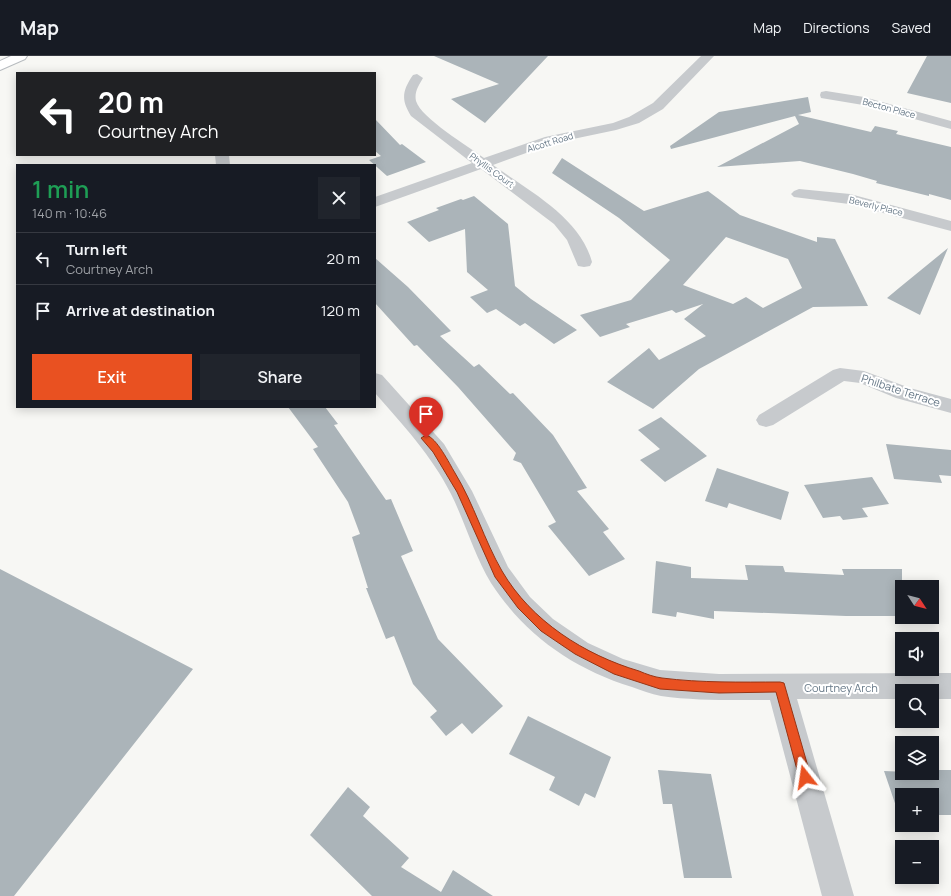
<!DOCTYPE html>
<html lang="en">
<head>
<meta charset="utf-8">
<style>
  :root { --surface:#171b24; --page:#20242c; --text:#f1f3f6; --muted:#9ea1a6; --line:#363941; --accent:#e95121 }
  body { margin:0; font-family:Manrope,sans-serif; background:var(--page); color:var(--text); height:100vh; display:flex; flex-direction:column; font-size:15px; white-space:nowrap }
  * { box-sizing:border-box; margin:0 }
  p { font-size:13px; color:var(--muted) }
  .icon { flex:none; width:22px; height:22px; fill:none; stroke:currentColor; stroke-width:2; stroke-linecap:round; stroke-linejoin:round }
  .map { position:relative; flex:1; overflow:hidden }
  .panel { position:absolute; left:16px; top:108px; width:360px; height:244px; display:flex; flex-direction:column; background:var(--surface); border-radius:0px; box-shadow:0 2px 10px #0003 }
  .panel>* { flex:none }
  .hud { position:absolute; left:16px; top:16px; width:360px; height:84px; border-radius:0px; box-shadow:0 2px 10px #0003; background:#202124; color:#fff; overflow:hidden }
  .needle { width:26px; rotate:126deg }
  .tools { position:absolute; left:895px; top:524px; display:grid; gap:8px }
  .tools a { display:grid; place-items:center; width:44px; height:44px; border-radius:0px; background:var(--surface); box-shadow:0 2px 10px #0003; font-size:20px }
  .pin { position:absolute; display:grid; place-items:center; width:34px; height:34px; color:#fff; margin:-41px -17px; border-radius:50% 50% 50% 0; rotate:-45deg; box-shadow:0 0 4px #0007 }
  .pin .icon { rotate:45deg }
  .me { position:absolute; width:44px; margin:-22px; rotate:345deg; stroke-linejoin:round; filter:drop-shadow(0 0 3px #0008) }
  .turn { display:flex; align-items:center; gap:14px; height:84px; padding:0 16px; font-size:18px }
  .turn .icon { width:52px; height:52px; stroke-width:2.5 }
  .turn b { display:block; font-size:28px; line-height:34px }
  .round { display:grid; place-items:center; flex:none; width:42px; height:42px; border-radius:0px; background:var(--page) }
  .head { display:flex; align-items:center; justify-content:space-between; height:68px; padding:0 16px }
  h1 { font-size:24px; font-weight:600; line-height:30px; color:#1e9e55 }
  .button { display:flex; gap:8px; margin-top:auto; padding:8px 16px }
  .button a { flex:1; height:46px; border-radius:0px; background:var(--accent); color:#fff; font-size:16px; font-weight:600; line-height:46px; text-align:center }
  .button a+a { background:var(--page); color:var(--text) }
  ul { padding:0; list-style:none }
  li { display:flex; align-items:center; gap:12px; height:52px; padding:0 16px; border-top:1px solid var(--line) }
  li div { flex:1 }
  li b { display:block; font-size:15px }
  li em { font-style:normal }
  header { display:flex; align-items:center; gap:24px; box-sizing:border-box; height:56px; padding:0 20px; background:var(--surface); border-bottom:1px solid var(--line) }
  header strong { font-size:19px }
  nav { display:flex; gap:22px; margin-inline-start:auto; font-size:14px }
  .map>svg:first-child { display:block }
</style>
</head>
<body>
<header>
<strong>Map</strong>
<nav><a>Map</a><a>Directions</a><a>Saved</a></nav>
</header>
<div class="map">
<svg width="951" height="840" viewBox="0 0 951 840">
  <rect width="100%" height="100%" fill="#f7f7f4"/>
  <!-- building -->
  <path fill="#abb4b9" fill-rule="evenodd" d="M 434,0 L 548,0 L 485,67 L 451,43 L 499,28 Z
    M 927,0 L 951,0 L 951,47 L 907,37 Z
    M 808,41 L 811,56 L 798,59 L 871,76 L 875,70 L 898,75 L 896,78 L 951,91 L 951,144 L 929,138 L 929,140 L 876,127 L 877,125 L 853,118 L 800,105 L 717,111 L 799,68 L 795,60 L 671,93 L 670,90 L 719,56 Z
    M 375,63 L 400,89 L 402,88 L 426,106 L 387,120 L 369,104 L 381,100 L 375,95 Z
    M 562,102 L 644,155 L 708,135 L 740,159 L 817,186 L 817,181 L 835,183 L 868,250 L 813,251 L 699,313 L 653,353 L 607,326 L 649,292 L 659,304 L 706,280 L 684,263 L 703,248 L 676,257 L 672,254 L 626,268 L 630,271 L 600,281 L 580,259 L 631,244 L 670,204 L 619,162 L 552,117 ZM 726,181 L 788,203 L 802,232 L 763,252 L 746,241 L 733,248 L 683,229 Z
    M 474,140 L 508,168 L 515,230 L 531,243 L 577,274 L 554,288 L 525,267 L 520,270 L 496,253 L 487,257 L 470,241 L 488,234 L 467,216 L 465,173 L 429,186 L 407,166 L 439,154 L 436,152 L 461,143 L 463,144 Z
    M 948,192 L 920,259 L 887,242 L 899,232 Z
    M 375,202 L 408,231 L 451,275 L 440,280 L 474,311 L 479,308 L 510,338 L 513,337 L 553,379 L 587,432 L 577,435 L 609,473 L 603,476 L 625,503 L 589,520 L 548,470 L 556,466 L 521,407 L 513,404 L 516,397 L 458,331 L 417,289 L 414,290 L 375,247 Z
    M 288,351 L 325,351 L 338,368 L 334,369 L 386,444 L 391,443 L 413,495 L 401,500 L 438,583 L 503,650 L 472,678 L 462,667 L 446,680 L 430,661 L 437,655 L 413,628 L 394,580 L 386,583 L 366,532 L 368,532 L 352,481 L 360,478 L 348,446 L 313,393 L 318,391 Z
    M 661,361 L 707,400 L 665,426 L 640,404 L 660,393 L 638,374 Z
    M 886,388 L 951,394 L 951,420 L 939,419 L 942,427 L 894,423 Z
    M 717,412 L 789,436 L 781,464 L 729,447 L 727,452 L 705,445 Z
    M 872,421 L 889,448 L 862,452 L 868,461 L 843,464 L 840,460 L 823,462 L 804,429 Z
    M 656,505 L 691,511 L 691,522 L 748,524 L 745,509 L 783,510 L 785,516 L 844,519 L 842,513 L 902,513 L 902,560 L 846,560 L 714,555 L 714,563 L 677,556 L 676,561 L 652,557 Z
    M 0,513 L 193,613 L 14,840 L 0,840 Z
    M 528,660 L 611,701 L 595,742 L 585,737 L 579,750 L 549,734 L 555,721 L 509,698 Z
    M 658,714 L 711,718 L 732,822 L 684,822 L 672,748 L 663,748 Z
    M 932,714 L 951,714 L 951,759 L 932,759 L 932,739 L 902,739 L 902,759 L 899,759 L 884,715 L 932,717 Z
    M 348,731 L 370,751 L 363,760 L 409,802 L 401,811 L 441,836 L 453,814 L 493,840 L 372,840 L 310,779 Z"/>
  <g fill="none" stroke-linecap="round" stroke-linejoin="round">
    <!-- primary casing -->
    <g stroke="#b7bbbf" stroke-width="2">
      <path id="primary" d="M 11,0 L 27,0 L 25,3 L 0,14 L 0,5 Z"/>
    </g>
    <!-- street -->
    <path fill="#c7cacd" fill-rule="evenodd" d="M 701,0 L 714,0 L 663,53 L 639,67 L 616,74 L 554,87 L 493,109 C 529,135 580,161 592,206 L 590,210 L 584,211 L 578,210 L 567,184 L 554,168 L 481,113 L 375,151 L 375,141 L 472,107 L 411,60 C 401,44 402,35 413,19 L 417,18 L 423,22 C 419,29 414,36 416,45 C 421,62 469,91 484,102 L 545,81 L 613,67 L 629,61 L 653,47 Z
      M 826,35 L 864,41 L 951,65 L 951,73 L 863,49 L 821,42 L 820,39 L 821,36 Z
      M 215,99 L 229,99 L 230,109 L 216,109 Z
      M 799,133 L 850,138 L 951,165 L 951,175 L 849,148 L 794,141 L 791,138 L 794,135 Z
      M 840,312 L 864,315 L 910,332 L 951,343 L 951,357 L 896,342 L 860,327 L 844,325 L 773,369 L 766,371 L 759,369 L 756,364 L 759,359 L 833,314 Z
      M 375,317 L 382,319 L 444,388 L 472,435 L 508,511 L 530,541 L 553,563 L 588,587 L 623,603 L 660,614 L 719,618 L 951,617 L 951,643 L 932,643 L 932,635 L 902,635 L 902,643 L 797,643 L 854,840 L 822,840 L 770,644 C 734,644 696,645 661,640 C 651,638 641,634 632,631 C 572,612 525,579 491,527 C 475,501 465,466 451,438 C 432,400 403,369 375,337 Z"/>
    <!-- primary -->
    <use href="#primary" fill="#fff" fill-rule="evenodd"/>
  </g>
  <!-- route -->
  <path fill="#e95121" stroke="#973515" d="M 426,379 C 437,382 449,407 455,417 C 474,448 484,484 502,515 C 531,565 585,599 639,615 C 646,618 654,621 662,622 C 701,627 741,626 780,626 L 784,627 L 811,721 L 809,725 L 805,727 L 801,725 L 799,721 L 776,636 L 719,637 L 660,633 L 614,618 L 575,598 L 541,575 L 518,552 L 495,521 L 457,436 L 433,396 L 421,382 Z"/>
  <g text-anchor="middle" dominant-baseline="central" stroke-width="4" stroke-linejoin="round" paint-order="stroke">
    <!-- far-street labels -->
    <g font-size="9" fill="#657786" stroke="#fff">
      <text transform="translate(889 52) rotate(15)">Becton Place</text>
      <text transform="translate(550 86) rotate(-17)">Alcott Road</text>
      <text transform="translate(492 114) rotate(36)">Phyllis Court</text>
      <text transform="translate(876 150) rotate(14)">Beverly Place</text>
    </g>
    <!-- street labels -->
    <g font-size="11" fill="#657786" stroke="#fff">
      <text transform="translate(901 334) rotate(18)">Philbate Terrace</text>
      <text x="841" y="631">Courtney Arch</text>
    </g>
  </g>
</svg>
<div class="tools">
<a><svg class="needle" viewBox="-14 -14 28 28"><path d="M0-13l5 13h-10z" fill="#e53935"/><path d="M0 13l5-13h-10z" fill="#9ea1a6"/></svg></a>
<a><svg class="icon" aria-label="sound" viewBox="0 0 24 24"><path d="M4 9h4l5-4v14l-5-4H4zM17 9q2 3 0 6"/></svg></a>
<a><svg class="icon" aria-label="search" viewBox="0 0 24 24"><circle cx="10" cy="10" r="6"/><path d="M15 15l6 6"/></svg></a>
<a><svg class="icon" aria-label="layers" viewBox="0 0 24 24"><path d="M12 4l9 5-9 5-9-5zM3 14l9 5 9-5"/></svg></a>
<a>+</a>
<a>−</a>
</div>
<div class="pin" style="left:426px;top:382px;background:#d93025"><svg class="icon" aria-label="arrive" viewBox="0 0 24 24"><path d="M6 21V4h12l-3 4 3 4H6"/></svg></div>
<svg class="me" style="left:805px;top:721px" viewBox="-20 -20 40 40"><path d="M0-17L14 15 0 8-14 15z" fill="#e95121" stroke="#fff" stroke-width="4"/></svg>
<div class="hud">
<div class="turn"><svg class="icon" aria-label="left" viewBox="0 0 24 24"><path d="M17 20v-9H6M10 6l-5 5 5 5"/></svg><div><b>20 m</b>Courtney Arch</div></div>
</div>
<section class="panel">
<div class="head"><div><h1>1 min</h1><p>140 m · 10:46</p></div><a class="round"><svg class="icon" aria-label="close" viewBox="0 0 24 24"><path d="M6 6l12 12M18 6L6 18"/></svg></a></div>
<ul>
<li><svg class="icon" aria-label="left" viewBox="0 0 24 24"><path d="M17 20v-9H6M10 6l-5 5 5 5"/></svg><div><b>Turn left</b><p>Courtney Arch</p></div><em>20 m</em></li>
<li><svg class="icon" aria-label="arrive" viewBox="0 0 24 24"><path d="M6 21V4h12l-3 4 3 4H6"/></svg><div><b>Arrive at destination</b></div><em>120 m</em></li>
</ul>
<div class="button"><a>Exit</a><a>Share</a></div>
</section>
</div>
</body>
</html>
